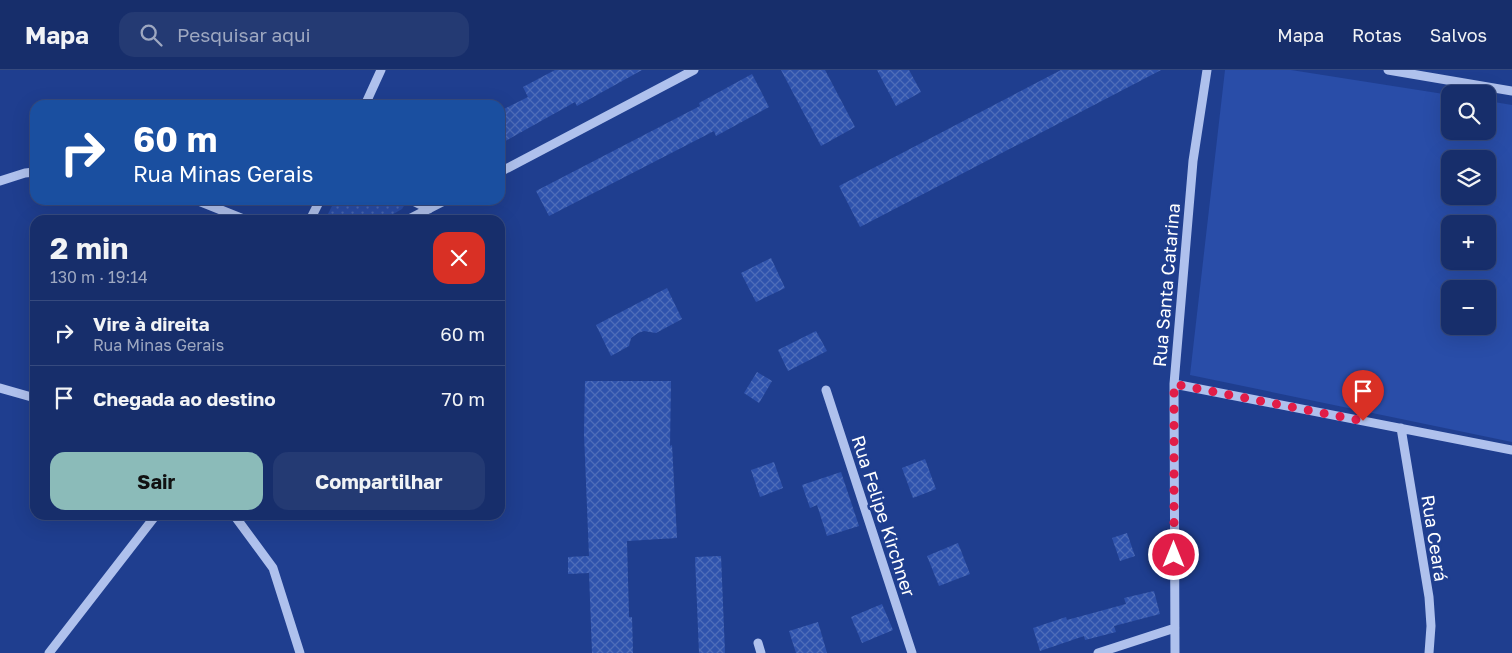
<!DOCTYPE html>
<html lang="pt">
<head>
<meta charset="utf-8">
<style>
  :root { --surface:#172e6b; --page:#243a73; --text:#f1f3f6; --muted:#9ea8c1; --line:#364a7e; --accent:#8bbbb9 }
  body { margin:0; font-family:"Golos Text",sans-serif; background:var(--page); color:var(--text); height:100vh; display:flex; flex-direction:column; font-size:19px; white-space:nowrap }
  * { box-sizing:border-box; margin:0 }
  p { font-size:16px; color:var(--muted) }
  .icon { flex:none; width:28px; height:28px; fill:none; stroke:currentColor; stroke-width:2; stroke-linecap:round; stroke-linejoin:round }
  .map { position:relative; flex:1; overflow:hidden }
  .panel { position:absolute; left:30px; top:145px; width:475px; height:305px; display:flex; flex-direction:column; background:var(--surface); border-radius:15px; box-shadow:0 5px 20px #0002,0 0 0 1px var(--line) }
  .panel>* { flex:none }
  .hud { position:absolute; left:30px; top:30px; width:475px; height:105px; border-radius:15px; box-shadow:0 5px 20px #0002,0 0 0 1px var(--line); background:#1a4fa0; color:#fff; overflow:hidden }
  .fabs { position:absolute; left:1441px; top:15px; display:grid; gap:10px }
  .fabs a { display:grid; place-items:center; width:55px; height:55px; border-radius:10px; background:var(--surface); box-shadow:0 5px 20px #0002,0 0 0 1px var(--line); font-size:25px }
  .pin { position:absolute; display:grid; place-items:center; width:42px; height:42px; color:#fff; margin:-51px -21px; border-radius:50% 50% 50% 0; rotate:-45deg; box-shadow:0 0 5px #0007 }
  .pin .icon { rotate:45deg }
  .me { position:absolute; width:55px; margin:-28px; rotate:0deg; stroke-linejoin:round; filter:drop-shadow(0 0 4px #0008) }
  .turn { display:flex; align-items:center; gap:18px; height:105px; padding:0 20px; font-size:22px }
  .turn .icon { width:65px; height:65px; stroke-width:2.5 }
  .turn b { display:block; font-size:35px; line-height:42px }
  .round { display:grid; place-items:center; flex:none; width:52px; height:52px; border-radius:15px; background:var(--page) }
  .head { display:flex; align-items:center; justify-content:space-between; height:85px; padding:0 20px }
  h1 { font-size:30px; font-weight:700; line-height:38px }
  .button { display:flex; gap:10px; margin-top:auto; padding:10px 20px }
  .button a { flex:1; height:58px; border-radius:15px; background:var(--accent); color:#111; font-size:20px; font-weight:700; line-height:58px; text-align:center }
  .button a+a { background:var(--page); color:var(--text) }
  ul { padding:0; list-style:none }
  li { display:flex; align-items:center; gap:15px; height:65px; padding:0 20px; border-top:1px solid var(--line) }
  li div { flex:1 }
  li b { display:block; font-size:19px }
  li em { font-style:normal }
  header { display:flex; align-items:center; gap:30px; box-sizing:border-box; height:70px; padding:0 25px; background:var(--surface); border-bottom:1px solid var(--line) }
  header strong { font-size:24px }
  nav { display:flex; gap:28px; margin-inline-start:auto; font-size:18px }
  .search { width:350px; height:45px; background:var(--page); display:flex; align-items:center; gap:12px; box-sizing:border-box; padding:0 18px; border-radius:15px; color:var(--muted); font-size:19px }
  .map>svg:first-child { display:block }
</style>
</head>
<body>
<header>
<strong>Mapa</strong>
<div class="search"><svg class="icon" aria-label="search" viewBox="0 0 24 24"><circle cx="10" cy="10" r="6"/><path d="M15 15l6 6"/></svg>Pesquisar aqui</div>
<nav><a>Mapa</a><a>Rotas</a><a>Salvos</a></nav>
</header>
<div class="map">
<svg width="1512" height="583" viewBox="0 0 1512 583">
  <defs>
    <pattern id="park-dots" width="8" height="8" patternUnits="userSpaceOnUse" patternTransform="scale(1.25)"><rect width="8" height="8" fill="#294da8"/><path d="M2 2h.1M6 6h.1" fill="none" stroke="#4968b5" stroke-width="1.8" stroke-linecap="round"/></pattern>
    <pattern id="building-cross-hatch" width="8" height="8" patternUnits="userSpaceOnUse" patternTransform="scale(1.25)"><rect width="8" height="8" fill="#2f53ad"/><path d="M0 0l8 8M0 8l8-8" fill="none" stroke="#4e6db9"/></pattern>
  </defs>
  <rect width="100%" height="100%" fill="#1f3e8f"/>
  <!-- grass -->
  <path fill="#294da8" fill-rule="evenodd" d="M 1225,0 L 1291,0 L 1450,25 L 1450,61 L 1488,61 L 1488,31 L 1512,35 L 1512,372 L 1190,305 ZM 1450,89 L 1488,89 L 1488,126 L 1450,126 ZM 1450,154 L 1488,154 L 1488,191 L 1450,191 ZM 1450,219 L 1488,219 L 1488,256 L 1450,256 Z"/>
  <!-- park -->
  <path fill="url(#park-dots)" d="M 335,130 L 401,130 L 405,134 L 402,139 L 383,150 L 325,150 Z"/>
  <!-- building -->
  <path fill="url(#building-cross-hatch)" d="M 555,0 L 642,0 L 577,36 L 575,32 L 500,74 L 500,41 L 528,27 L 523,17 Z
    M 781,0 L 825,0 L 855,57 L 821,76 Z
    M 877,0 L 909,0 L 921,22 L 896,36 Z
    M 1061,0 L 1161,0 L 860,157 L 839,116 Z
    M 752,4 L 769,37 L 716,66 L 714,61 L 549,146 L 536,121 L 700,36 L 699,33 Z
    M 771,188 L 785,218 L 756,232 L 741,203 Z
    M 667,218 L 682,249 L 656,263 L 644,261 L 638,263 L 631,268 L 629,276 L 611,286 L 596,255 Z
    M 816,261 L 827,281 L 788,301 L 778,280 Z
    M 757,302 L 772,311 L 759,333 L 744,323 Z
    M 585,311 L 671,311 L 670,376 L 672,375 L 677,468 L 627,471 L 629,547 L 632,547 L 633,583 L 592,583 L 589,503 L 568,504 L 568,487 L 589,486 L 584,364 Z
    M 925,389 L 936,419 L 913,428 L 902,398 Z
    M 774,392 L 783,418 L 760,427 L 751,400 Z
    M 841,402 L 859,456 L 827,466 L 817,435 L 810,438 L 802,415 Z
    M 1127,463 L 1135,486 L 1120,491 L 1112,468 Z
    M 958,473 L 970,504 L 939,516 L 927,486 Z
    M 721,486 L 725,583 L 699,583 L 695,487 Z
    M 1154,521 L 1160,544 L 1114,556 L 1116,562 L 1085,570 L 1084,566 L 1040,581 L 1033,558 L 1066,547 L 1067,550 L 1126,534 L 1124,528 Z
    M 882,534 L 893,560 L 862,573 L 851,547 Z
    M 818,552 L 827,583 L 796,583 L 789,561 Z"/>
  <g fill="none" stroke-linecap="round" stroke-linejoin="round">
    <!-- minor -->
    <path stroke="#afc1ed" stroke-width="9" d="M 1388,0 L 1512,21
      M 365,35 L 381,0
      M 500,102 L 694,0
      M 0,111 L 25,103 L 35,102
      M 196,130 L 246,150
      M 411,130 L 429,139
      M 310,150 L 320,130
      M 407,150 L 446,130
      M 1174,314 L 1512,380
      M 0,318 L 35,328
      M 826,320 L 912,583
      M 1401,358 L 1429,527 L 1431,556 L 1429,583
      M 234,445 L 273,498 L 300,583
      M 758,573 L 761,583
      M 49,583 L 156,445
      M 1098,583 L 1175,558
      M 1175,583 L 1174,314 L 1193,91 L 1207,0"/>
  </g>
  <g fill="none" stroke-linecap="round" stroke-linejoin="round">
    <!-- route -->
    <path stroke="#e11d48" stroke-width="9" stroke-dasharray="0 16.2" d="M 1174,485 L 1174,314 L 1363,351"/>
  </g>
  <g text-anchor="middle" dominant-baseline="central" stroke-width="5" stroke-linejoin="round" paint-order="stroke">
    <!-- street labels -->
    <g font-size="18" fill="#fff" stroke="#1f3e8f">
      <text transform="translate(1166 215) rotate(-85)">Rua Santa Catarina</text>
      <text transform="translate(884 446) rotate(72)">Rua Felipe Kirchner</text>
      <text transform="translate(1435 468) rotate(81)">Rua Ceará</text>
    </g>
  </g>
</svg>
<div class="fabs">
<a><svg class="icon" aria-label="search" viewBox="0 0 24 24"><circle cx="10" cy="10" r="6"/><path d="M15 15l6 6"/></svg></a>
<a><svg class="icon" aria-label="layers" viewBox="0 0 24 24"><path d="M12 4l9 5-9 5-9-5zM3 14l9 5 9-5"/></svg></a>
<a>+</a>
<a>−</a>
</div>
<div class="pin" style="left:1363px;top:351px;background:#d93025"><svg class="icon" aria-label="arrive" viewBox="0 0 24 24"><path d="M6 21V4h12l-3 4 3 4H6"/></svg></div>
<svg class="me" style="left:1174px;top:485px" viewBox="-20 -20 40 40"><circle r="17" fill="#e11d48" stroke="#fff" stroke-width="3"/><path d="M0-11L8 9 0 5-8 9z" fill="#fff"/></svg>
<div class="hud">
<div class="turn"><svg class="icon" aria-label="right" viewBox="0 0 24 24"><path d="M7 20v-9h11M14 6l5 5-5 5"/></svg><div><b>60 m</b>Rua Minas Gerais</div></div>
</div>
<section class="panel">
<div class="head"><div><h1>2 min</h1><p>130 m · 19:14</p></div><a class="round" style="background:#d93025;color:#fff"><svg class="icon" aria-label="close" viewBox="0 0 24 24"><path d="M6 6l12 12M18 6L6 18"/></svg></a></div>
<ul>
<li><svg class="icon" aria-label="right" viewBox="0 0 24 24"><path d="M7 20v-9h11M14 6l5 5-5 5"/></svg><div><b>Vire à direita</b><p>Rua Minas Gerais</p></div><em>60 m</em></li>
<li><svg class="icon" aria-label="arrive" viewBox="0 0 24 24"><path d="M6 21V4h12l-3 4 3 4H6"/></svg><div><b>Chegada ao destino</b></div><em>70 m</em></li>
</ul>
<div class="button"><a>Sair</a><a>Compartilhar</a></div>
</section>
</div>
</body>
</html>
